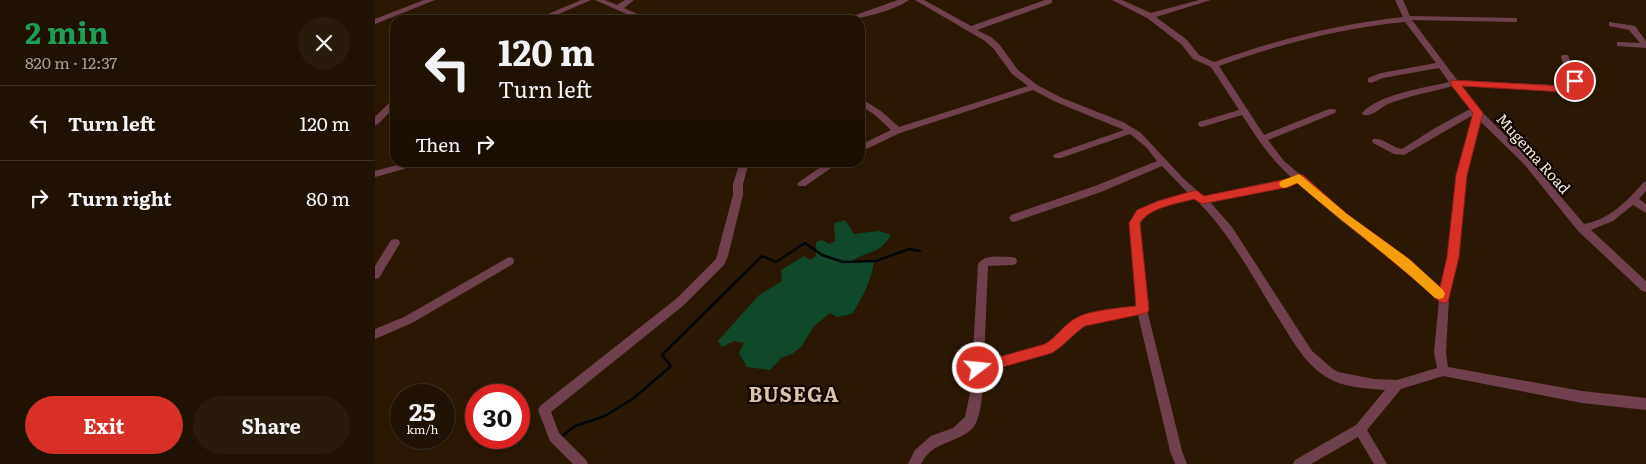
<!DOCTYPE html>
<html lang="en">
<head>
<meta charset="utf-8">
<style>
  :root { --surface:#201202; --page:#281b0c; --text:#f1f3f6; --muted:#a29e99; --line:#3d3224; --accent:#d93025 }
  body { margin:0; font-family:Literata,serif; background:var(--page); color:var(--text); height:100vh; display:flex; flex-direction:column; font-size:19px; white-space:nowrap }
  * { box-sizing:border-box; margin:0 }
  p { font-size:16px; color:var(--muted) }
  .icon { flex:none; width:28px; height:28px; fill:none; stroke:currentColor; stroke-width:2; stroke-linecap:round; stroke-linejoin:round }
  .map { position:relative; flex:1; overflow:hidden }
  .details { display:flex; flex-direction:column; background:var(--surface); width:375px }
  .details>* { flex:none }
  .top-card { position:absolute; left:15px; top:15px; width:475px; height:152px; border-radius:15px; box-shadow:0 2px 8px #0003,0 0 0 1px var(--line); background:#201202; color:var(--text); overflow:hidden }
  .speed { position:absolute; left:15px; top:384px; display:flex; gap:10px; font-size:25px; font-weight:700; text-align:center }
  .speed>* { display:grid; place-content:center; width:65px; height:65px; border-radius:50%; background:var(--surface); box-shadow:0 2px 8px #0003,0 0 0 1px var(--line); line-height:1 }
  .speed small { font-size:12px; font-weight:400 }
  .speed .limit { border:8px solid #d22; background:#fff; color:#111 }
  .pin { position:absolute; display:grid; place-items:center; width:42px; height:42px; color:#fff; margin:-21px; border:2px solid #fff; border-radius:50%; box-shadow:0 1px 5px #0007 }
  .me { position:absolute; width:55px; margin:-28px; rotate:74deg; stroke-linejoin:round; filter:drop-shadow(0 0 4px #0008) }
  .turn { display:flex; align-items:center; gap:18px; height:105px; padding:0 25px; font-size:22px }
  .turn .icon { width:65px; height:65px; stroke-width:2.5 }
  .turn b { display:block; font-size:35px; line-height:42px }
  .then { display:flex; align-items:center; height:48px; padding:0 25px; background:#0003; gap:10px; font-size:19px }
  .round { display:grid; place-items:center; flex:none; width:52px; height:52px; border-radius:26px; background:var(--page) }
  .headline { display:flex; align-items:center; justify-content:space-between; height:85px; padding:0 25px }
  h1 { font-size:30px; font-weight:700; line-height:38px; color:#1e9e55 }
  .action { display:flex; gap:10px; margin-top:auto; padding:10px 25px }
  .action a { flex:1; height:58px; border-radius:30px; background:var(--accent); color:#fff; font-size:20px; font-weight:700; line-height:58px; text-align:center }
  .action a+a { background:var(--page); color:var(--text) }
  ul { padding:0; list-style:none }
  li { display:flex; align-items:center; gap:15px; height:75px; padding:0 25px; border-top:1px solid var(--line) }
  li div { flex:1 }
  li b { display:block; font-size:19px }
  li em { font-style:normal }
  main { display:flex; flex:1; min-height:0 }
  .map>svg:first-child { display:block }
</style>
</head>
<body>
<main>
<section class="details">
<div class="headline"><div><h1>2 min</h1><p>820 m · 12:37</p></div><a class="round"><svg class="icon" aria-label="close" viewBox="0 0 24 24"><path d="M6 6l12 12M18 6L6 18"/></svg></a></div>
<ul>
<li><svg class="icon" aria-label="left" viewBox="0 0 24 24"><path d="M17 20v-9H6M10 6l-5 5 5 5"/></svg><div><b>Turn left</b></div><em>120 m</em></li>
<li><svg class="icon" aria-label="right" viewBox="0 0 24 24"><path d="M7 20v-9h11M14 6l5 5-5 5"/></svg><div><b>Turn right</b></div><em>80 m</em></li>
</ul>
<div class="action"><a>Exit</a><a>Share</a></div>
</section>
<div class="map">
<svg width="1271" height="464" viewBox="0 0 1271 464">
  <rect width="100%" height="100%" fill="#2b1802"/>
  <!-- green -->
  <path fill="#10482c" d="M 470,220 L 479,234 L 504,231 L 516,235 C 503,256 495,249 477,261 L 499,261 C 496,281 488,297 477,314 L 462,317 L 455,313 L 439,326 L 426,347 L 417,354 L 406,358 L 395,370 L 372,367 L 364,353 L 369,343 L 359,341 L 347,347 L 343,341 L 383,296 L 407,281 L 406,270 L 429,256 L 435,260 L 441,256 L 441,242 L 447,240 L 454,244 L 460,241 L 459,223 Z"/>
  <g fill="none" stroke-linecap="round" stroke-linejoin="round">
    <!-- stream -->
    <path stroke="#00070a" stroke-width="2.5" d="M 186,437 L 200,426 L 230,416 L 259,398 L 296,366 L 287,355 L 387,256 L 401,262 L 430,243 L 447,255 L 468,262 L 501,261 L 534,249 L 545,251"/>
    <!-- minor -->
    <path fill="#6f414f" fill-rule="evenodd" d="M 49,0 L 60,0 L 0,24 L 0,19 Z
      M 206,0 L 216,0 L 170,20 L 159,20 Z
      M 220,0 L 230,0 L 242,5 L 250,0 L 259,0 L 249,8 L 276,20 L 265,20 Z
      M 523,0 L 534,0 C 521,10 483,20 466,20 Z
      M 540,0 L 549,0 L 596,26 L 670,0 L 677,0 L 677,3 L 602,30 L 616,37 L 624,44 L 643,70 L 662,85 L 687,98 L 748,122 L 766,133 L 807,177 L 828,196 L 912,180 L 917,178 C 896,160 882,138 867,115 L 827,127 L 824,126 L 823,124 L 824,122 L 864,110 L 836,67 L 818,59 L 806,44 L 772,18 L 737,0 L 747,0 L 776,13 L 824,0 L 836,0 L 781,17 L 812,40 L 824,55 L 839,62 C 900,40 963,24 1028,17 L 1020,0 L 1028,0 L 1035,16 L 1142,18 L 1142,22 L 1139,22 L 1037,20 L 1082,80 L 1196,86 L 1186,57 L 1187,55 L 1193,55 L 1205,88 L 1204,90 L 1188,92 L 1086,86 L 1103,108 L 1155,160 L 1209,224 C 1234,220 1252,201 1268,183 L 1271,181 L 1271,191 L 1264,199 L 1271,204 L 1271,213 L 1258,205 L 1238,221 L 1216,230 L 1271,281 L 1271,292 L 1267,291 L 1203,231 L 1149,164 L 1105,121 L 1092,175 L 1083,257 L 1074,298 L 1071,352 L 1073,367 L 1207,391 L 1271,398 L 1271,410 L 1207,403 L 1068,376 L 1026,389 L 992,430 L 1012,464 L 999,464 L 983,437 L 936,464 L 918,464 L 920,460 L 981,425 L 1010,390 C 995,389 968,387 955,379 C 930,366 917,339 902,316 C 876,275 854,231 819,198 C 801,203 775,206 765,223 L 772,310 L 807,451 L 812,464 L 800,464 L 795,451 L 763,315 L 732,319 L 716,322 L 703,329 L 677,353 L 609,372 C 608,386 607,410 601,423 C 590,444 558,438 546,464 L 533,464 L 540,450 L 556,436 L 578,428 L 590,417 L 596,388 L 603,264 C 610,254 625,257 637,257 L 641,258 L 642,261 L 641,264 L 637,265 L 613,266 L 609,361 L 670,345 L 695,323 L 710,315 L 732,309 L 761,306 L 755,223 C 766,202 791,198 813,193 L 787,166 L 726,192 L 639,222 L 636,221 L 634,218 L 636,215 L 720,186 L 782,161 L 771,147 L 755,134 L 686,158 L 680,158 L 678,156 L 680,154 L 749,130 L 681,102 L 658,90 L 525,133 L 485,152 L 485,145 L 516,130 L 500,115 L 485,105 L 485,98 L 506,111 L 524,127 L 653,86 L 637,74 L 618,48 L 610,41 ZM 1030,22 L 1061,63 L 1006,73 L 993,78 L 993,82 L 996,83 L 1008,78 L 1064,68 L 1074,82 C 1049,88 1004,94 987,113 L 988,115 C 997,117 1005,108 1013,104 C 1033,96 1056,92 1078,86 L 1095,109 L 1060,128 L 1027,149 C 1017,148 1008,137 998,139 L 997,141 L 998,143 L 1019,154 L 1029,155 L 1098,115 L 1082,175 L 1073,257 L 1066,288 L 1034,259 L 971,214 L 909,161 L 893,140 L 960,113 L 961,111 L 960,109 L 954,109 L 889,135 L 844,66 C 905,44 966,28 1030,22 ZM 923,183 L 965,220 L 1026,265 L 1064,300 L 1059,352 L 1062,368 L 1022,380 L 999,379 L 963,372 L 958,369 L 937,351 L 857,227 L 835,202 L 914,187 Z
      M 1234,22 L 1260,26 L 1271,41 L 1271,48 L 1242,46 L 1242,42 L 1245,42 L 1265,43 L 1254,30 L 1234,26 Z
      M 20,99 L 20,107 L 3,124 L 0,125 L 0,117 L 17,100 Z
      M 365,162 L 374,162 L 368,184 L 368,195 L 353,256 L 349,265 L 309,305 L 176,412 L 184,433 L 211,460 L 213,464 L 198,464 L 175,441 L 163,410 L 165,406 L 301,299 L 341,259 L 358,195 L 358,184 Z
      M 453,162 L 465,162 L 430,186 L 424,186 L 422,184 L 424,182 Z
      M 26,164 L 31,167 L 29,169 L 0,177 L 0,171 Z
      M 20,239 L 24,240 L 25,243 L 4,278 L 0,279 L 0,266 L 16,240 Z
      M 134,257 L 138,258 L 139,261 L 138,264 L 37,323 L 0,339 L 0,329 L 29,317 Z"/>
  </g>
  <!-- route -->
  <path fill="#d93025" stroke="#8d1f18" d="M 1200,78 L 1205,81 L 1204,90 L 1188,92 L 1087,86 L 1108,113 L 1092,175 L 1084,257 L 1073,302 L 1069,303 L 1065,302 C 1019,260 969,224 923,183 L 914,187 L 827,204 L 819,199 C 802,204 775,207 765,223 L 774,310 L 772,313 L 710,326 C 698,334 690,345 677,353 L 603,374 L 599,372 L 597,368 L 599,364 L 670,344 C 682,337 690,323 703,317 C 716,310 746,308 761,306 L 754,223 L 762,210 L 783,201 L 821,190 L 829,196 L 912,179 L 924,174 L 928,175 L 972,214 L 1034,259 L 1065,287 L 1072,257 L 1081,175 L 1098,113 L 1076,85 L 1076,80 L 1188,86 L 1196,85 L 1195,81 Z"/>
  <!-- slow -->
  <path fill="#f59e0b" d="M 924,174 L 972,214 L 1034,259 L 1068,290 L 1070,294 L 1068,298 L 1064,299 L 1060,298 C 1016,257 967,222 922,183 L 910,188 L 906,187 L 904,184 L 906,181 Z"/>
  <g text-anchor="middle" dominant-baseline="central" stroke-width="4.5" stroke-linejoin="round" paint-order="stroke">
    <!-- street labels -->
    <g font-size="15" fill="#f5e7da" stroke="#0d0501">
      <text transform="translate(1159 153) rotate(48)">Mugema Road</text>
    </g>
    <!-- district labels -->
    <g font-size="20" font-weight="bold" letter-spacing="1" fill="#dcc2a7" stroke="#0d0501">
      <text x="419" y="393">BUSEGA</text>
    </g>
  </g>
</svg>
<div class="speed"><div>25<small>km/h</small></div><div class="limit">30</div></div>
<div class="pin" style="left:1200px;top:81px;background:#d93025"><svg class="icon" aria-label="arrive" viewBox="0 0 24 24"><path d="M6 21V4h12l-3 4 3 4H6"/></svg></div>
<svg class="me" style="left:603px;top:368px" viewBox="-20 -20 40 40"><circle r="17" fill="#d93025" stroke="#fff" stroke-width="3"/><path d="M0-11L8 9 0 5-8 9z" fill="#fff"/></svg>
<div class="top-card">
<div class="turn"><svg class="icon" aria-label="left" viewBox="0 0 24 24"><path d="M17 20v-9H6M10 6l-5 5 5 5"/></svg><div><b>120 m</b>Turn left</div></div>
<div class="then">Then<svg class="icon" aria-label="right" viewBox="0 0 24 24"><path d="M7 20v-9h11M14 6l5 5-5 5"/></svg></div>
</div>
</div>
</main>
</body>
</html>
